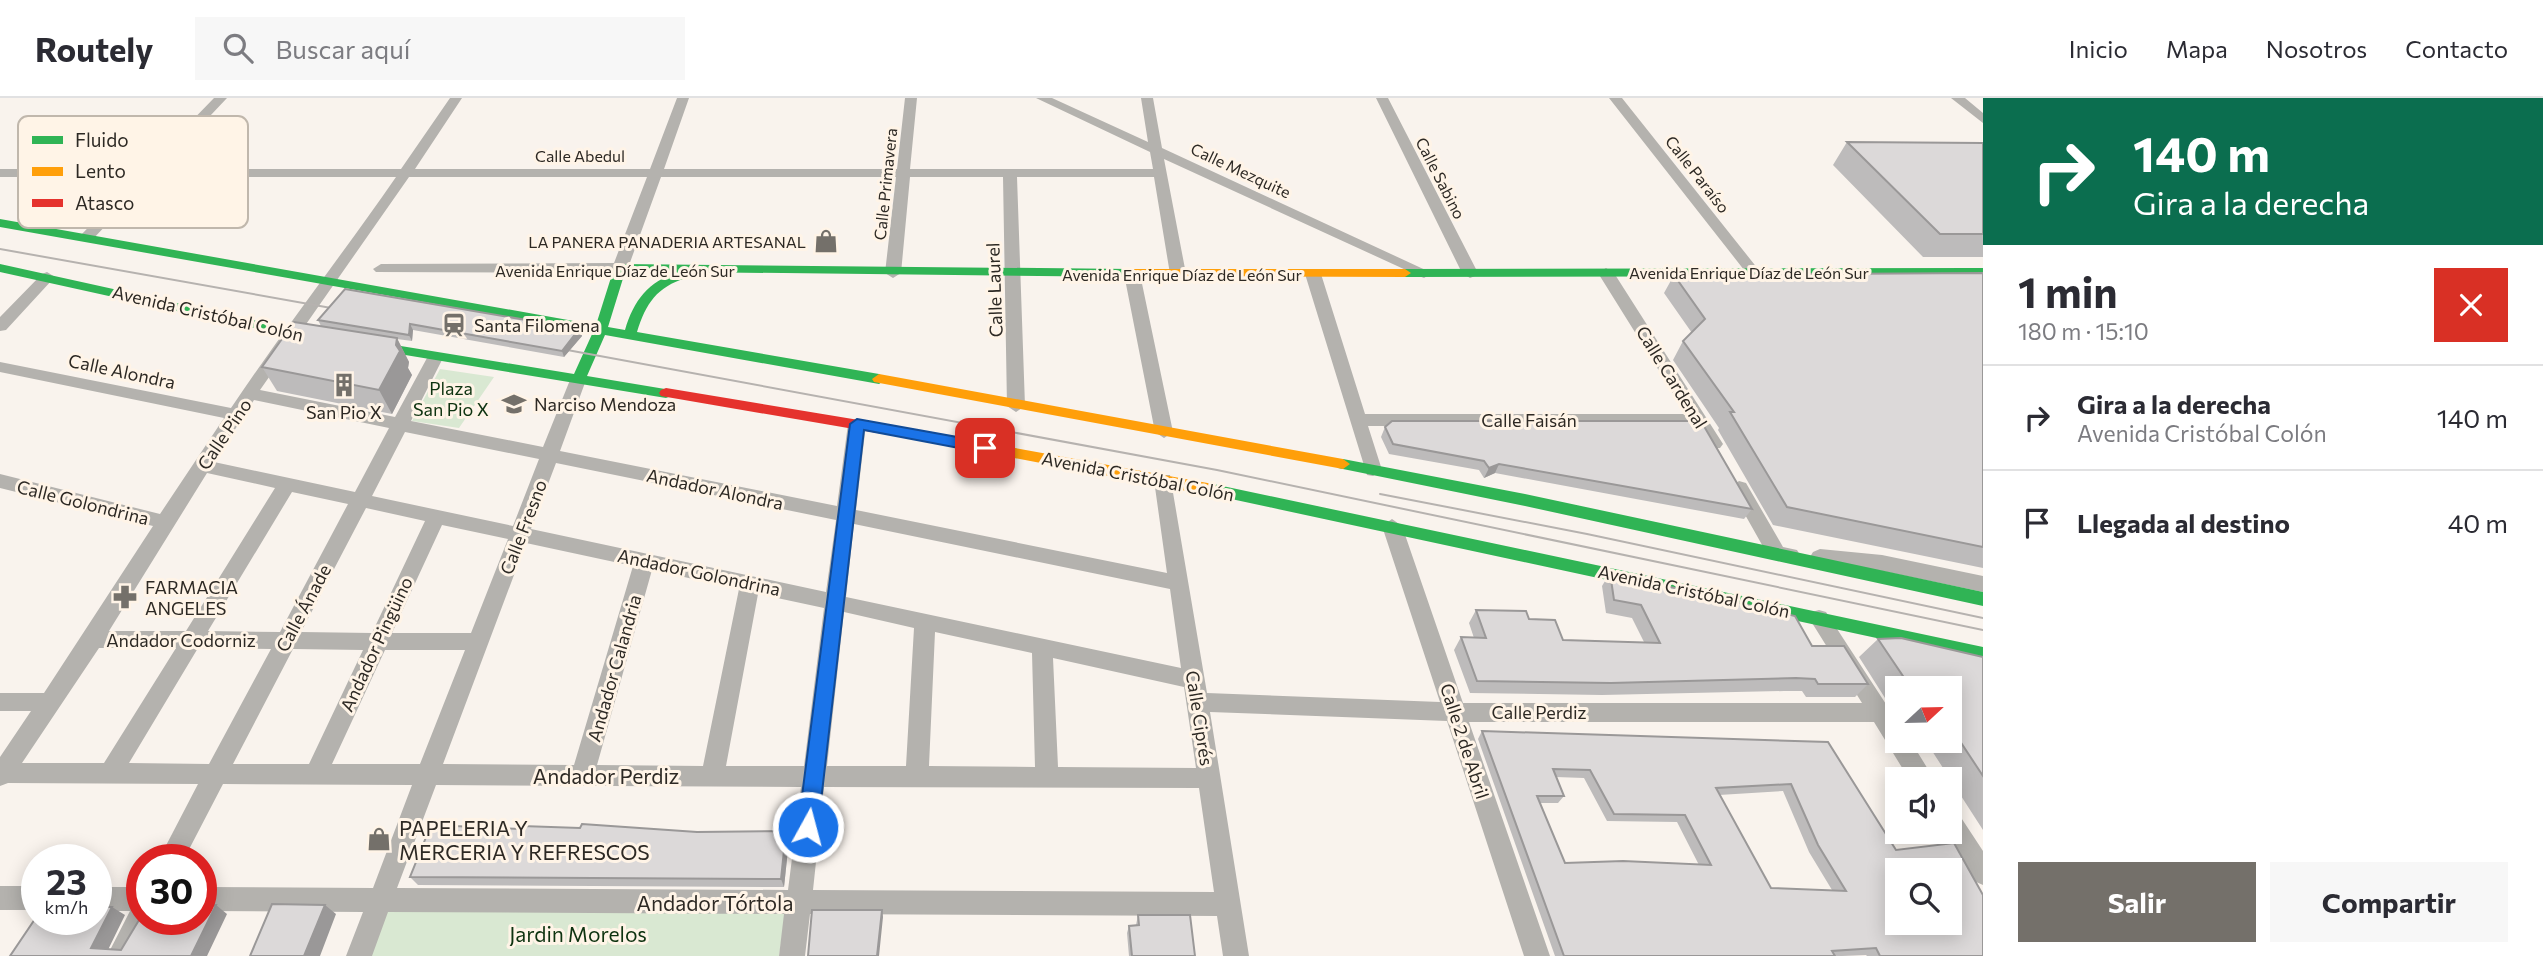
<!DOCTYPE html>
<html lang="es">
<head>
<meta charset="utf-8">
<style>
  :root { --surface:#fff; --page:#f7f7f7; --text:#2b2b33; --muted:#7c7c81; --line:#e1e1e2; --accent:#74706a }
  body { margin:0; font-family:Commissioner,sans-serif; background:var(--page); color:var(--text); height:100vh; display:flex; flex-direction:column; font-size:26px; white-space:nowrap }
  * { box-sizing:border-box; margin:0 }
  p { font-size:23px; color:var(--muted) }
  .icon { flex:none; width:38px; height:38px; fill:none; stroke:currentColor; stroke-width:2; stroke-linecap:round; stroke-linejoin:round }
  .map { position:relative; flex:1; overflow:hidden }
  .sheet { display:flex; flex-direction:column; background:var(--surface); width:560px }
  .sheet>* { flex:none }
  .hud { background:#0b6e4f; color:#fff; overflow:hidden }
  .needle { width:46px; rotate:68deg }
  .controls { position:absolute; left:1885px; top:578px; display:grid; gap:14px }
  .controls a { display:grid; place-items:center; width:77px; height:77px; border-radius:0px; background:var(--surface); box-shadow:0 4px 18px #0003; font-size:35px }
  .speed { position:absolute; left:21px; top:746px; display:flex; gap:14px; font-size:35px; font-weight:700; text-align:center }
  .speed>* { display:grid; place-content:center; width:91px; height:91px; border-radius:50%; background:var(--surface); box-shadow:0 4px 18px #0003; line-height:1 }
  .speed small { font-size:18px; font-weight:400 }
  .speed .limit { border:10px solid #d22; background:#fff; color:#111 }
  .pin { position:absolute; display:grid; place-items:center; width:60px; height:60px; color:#fff; margin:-30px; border-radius:14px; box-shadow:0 4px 10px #0006 }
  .me { position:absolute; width:77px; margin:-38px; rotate:7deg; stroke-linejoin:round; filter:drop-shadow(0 0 5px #0008) }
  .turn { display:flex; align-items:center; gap:24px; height:147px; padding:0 35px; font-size:32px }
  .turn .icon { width:91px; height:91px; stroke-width:2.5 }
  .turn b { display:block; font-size:49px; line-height:60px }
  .round { display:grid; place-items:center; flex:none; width:74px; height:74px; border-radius:0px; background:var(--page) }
  .summary { display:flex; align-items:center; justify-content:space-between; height:119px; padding:0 35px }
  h1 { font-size:42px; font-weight:700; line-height:52px }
  .button { display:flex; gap:14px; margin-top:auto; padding:14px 35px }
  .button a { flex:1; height:80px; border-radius:0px; background:var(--accent); color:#fff; font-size:28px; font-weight:700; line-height:80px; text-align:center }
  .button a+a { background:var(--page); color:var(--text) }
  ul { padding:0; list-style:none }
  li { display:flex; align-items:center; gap:21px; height:105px; padding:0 35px; border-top:2px solid var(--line) }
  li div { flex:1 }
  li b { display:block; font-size:26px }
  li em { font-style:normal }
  header { display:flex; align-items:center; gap:42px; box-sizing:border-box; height:98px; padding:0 35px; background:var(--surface); border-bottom:2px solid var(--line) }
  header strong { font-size:33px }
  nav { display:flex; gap:38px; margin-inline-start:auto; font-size:24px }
  .search { width:490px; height:63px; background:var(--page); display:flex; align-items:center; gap:18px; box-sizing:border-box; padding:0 24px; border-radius:0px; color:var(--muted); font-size:26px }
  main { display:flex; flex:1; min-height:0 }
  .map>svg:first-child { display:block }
</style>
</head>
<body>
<header>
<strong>Routely</strong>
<div class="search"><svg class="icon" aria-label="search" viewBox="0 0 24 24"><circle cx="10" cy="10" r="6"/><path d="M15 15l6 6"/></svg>Buscar aquí</div>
<nav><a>Inicio</a><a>Mapa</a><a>Nosotros</a><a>Contacto</a></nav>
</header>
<main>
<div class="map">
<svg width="1983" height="858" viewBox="0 0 1983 858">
  <rect width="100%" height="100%" fill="#f9f3ed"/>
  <!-- green -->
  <path fill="#d9e8d2" d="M 440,271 L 494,279 L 459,330 L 412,323 Z
    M 387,811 L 786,811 L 779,858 L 370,858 Z"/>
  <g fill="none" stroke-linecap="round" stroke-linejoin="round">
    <!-- street -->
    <path fill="#b4b2ae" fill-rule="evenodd" d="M 214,0 L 227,0 L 160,71 L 401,71 L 450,0 L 462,0 L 415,71 L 650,71 L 677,0 L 689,0 L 664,71 L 897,71 L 905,0 L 917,0 L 910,71 L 1153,71 L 1150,54 L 1036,0 L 1052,0 L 1148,44 L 1141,0 L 1153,0 L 1162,50 L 1432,175 L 1424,180 L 1419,178 L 1164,61 L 1186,176 L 1178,181 L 1170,176 L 1154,79 L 1017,79 L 1025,308 L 1016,314 L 1007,308 L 1003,79 L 910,79 L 901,175 L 893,180 L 885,175 L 896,79 L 661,79 L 628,170 L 620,175 L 376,174 L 373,171 L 381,166 L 614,165 L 647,79 L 409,79 L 260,292 L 395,319 L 427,260 L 435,255 L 443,260 L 411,323 L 543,349 L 570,282 L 578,276 L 586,282 L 560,353 L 837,408 L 848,326 L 857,320 L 866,326 L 856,412 L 1167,475 L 1154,382 L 1156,377 L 1170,377 L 1207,595 L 1440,604 L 1382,428 L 1392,421 L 1402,428 L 1463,605 L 1862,605 L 1809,520 L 1812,514 L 1819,512 L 1826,514 L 1897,623 L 1897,642 L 1910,642 L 1934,681 L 1909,681 L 1874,624 L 1469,624 L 1550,858 L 1524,858 L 1447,623 L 1210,614 L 1249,858 L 1223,858 L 1217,818 L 810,816 L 805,858 L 779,858 L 784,816 L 388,814 L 372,858 L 346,858 L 363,814 L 201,813 L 201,789 L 373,790 L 412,687 L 223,686 L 184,761 L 159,761 L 198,686 L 8,685 L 0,688 L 0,659 L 31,613 L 0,613 L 0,595 L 44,595 L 153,428 L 0,390 L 0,376 L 160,416 L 224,320 L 0,274 L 0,264 L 231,310 C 284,231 342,157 396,79 L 152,79 L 91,143 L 81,143 L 81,137 L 137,79 L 0,79 L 0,71 L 145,71 ZM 254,302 L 389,330 L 355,394 L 214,364 ZM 405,334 L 539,361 L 513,428 L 372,398 ZM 556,365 L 836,422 L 826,494 L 531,431 ZM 207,375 L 275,390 L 186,533 L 109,533 ZM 292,394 L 348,406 L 280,534 L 208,533 ZM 366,410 L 425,423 L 372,535 L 301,534 ZM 854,426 L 1170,491 L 1181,570 L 846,499 ZM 442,427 L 508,441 L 471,535 L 392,535 ZM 526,445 L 633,468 L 574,667 L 443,666 ZM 652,472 L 739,491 L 703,668 L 597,667 ZM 758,496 L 824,510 L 804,668 L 726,668 ZM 844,514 L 914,530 L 906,668 L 827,668 ZM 935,534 L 1032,555 L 1035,669 L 929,668 ZM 99,550 L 176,550 L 104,665 L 22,665 ZM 198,550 L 271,551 L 209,666 L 129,665 ZM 293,551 L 363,552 L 309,666 L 233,666 ZM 385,552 L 465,552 L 420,666 L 332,666 ZM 1053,560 L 1184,589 L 1196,670 L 1058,669 ZM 436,687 L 801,689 L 788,792 L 397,790 ZM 824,689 L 1199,690 L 1214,794 L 813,792 Z
      M 1376,0 L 1388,0 L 1478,175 L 1475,178 L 1470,180 L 1462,175 Z
      M 1609,0 L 1622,0 L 1758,171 L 1758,177 L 1748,177 Z
      M 1951,0 L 1965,0 L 1983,15 L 1983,25 Z
      M 1606,170 L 1614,175 L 1723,346 L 1720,350 L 1708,350 L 1694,328 L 1368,328 L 1382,372 L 1373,378 L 1367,377 L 1305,176 L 1308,173 L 1313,171 L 1321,176 L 1365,316 L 1686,316 L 1598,175 Z
      M 1132,171 L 1140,176 L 1173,334 L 1164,340 L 1155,334 L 1124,176 Z
      M 47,174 L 55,179 L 52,182 L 6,232 L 0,233 L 0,219 L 42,176 Z
      M 1739,383 L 1746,385 L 1783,449 L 1797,452 L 1800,457 L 1797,462 L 1790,464 L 1770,461 L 1730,390 Z
      M 1820,451 L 1882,457 L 1983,478 L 1983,494 L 1882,473 L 1813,464 L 1810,459 L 1813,454 Z
      M 1950,712 L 1958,715 L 1983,753 L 1983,787 L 1974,783 L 1943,733 L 1950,733 Z
      M 0,788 L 37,788 L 37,812 L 0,812 Z
      M 96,789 L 142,789 L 142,821 L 153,821 L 134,858 L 107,858 L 130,813 L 96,813 Z"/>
    <!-- fast -->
    <path fill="#30b455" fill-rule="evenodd" d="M 0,121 L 596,227 L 614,170 L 620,166 L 1131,171 L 1137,175 L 1131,179 L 686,174 L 686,180 C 657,189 646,205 637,234 L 879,276 L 886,281 L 879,286 L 605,237 L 587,278 L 671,292 L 673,295 L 671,298 L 666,300 L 290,238 L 0,174 L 0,166 L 290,230 L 574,276 L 593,234 L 0,129 ZM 625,174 L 678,174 C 648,184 634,202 625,232 L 608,229 Z
      M 1983,170 L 1983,178 L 1405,179 L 1399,175 L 1405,171 Z
      M 1343,361 L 1525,396 L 1983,494 L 1983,508 L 1525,408 L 1338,370 L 1336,366 L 1338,362 Z
      M 1213,386 L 1983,549 L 1983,563 L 1208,396 L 1205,392 L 1208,388 Z"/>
    <!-- slow -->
    <path fill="#ff9f0a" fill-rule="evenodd" d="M 1131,171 L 1405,171 L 1411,175 L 1405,179 L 1127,178 L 1127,172 Z
      M 879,276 L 1343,361 L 1350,366 L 1343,371 L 874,284 L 872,281 Z
      M 883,326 L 1213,386 L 1221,392 L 1213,398 L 878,334 L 876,331 Z"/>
    <!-- jam -->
    <path fill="#e5322d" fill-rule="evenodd" d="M 666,290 L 883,326 L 890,331 L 883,336 L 661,298 L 659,295 L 661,292 Z"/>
    <!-- tram -->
    <path stroke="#b6b2af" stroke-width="2" d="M 0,151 L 348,213
      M 551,249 L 1217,372 L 1983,532
      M 1380,396 L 1587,436 L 1983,520"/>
  </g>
  <!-- wall -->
  <path fill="#bdbbbb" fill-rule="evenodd" d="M 1847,44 L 1983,45 L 1983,159 L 1923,159 L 1833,67 Z
    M 1983,175 L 1983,470 L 1773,427 L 1718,332 L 1719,330 L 1673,262 L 1683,243 L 1692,235 L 1664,195 L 1674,177 Z
    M 318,222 L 579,231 L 582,238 L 564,259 L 413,232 L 412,243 L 397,241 L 409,264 L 408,270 L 412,277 L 392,316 L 277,293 L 262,269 L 321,228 Z
    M 1385,329 L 1752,411 L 1744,421 L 1495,375 L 1484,380 L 1479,372 L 1389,356 L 1381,339 Z
    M 1610,475 L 1812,548 L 1868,586 L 1855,599 L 1806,599 L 1802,593 L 1784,593 L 1602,597 L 1470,595 L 1454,552 L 1461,539 L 1474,540 L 1469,525 L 1476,512 L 1529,521 L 1563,542 L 1644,544 L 1632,520 L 1606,515 L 1602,488 Z
    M 1878,541 L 1983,559 L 1983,732 L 1925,642 L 1950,642 L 1950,590 L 1897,590 L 1897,600 L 1885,600 L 1859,559 Z
    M 1482,633 L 1828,644 L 1896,752 L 1983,858 L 1867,858 L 1866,857 L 1842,858 L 1555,858 L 1478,641 ZM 1556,679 L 1584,680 L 1607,723 L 1677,724 L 1699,767 L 1565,765 L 1540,705 L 1558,705 L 1564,698 ZM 1783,693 L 1809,754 L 1832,792 L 1771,790 L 1719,697 Z
    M 789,742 L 784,789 L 418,787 L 410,779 Z
    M 133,809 L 142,809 L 142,815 Z
    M 1138,817 L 1195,858 L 1129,858 L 1127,835 L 1129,828 L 1136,827 Z"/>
  <!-- shaded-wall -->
  <path fill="#9a9898" d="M 410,226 L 413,232 L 412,243 L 409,237 Z
    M 579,231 L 582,238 L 564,259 L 562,253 Z
    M 397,240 L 409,264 L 408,270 L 412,277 L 392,316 L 379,292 L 396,247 Z
    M 1499,366 L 1495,375 L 1484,380 L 1489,370 Z
    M 786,733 L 789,742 L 784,789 L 781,781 Z
    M 216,807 L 227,816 L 207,858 L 191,858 Z
    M 325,807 L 336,816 L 320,858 L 304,858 Z
    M 112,809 L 125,817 L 105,858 L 91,850 Z
    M 882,812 L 883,819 L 879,858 L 877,858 Z"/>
  <!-- building -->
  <path fill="#dcd9d9" stroke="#9a9898" stroke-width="2" fill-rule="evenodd" d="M 1847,44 L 1983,45 L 1983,136 L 1940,136 Z
    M 1983,175 L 1983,449 L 1787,409 L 1730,314 L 1734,314 L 1683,243 L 1705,221 L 1674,177 Z
    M 345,191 L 579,231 L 562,253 L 410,226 L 409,237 L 318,222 Z
    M 294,224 L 397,240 L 396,247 L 400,253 L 379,292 L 262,269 Z
    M 1392,323 L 1701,323 L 1752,411 L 1499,366 L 1489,370 L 1484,363 L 1393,346 L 1385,329 Z
    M 1610,475 L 1795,518 L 1812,548 L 1844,548 L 1868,586 L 1818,586 L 1815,581 L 1796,580 L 1611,585 L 1477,583 L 1461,539 L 1486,540 L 1476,512 L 1526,513 L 1529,521 L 1555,522 L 1563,542 L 1660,545 L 1641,507 L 1614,502 Z
    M 1901,540 L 1983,559 L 1983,678 L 1950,628 L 1950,590 L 1924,590 L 1919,582 L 1905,581 L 1878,541 Z
    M 1482,633 L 1828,644 L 1896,752 L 1954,745 L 1983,797 L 1983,858 L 1880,858 L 1876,850 L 1832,853 L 1835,858 L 1564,858 ZM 1553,671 L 1590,672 L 1614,716 L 1685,717 L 1711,767 L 1623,763 L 1565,765 L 1537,698 L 1564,698 ZM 1791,686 L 1818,747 L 1846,793 L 1771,790 L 1716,690 ZM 1897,772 L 1950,772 L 1950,824 L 1897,824 Z
    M 582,726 L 697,734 L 786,733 L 781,781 L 410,779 L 431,727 L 521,731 L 522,728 L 580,730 Z
    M 272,806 L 325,807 L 304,858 L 250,858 Z
    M 216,807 L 191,858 L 10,858 L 37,818 L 37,821 L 96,821 L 96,809 L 112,809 L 91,850 L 121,852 L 142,817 L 142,821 L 201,821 L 201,808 Z
    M 812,812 L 882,812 L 877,858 L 808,858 Z
    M 1138,817 L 1190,817 L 1195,858 L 1132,858 L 1129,828 L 1139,827 Z"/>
  <!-- route -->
  <path fill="#1a73e8" stroke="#114b97" stroke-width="2" d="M 857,321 L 985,344 L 992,350 L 985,355 L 864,332 L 818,729 L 815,735 L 808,738 L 801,735 L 798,729 L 850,326 Z"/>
  <!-- icons -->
  <defs>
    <g id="shop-bare" transform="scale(1.89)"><path d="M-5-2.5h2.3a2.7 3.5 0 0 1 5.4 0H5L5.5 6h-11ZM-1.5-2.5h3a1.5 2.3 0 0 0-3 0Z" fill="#74706a" stroke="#fff4e7" stroke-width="2.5" paint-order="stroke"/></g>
    <g id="station-bare" transform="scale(1.89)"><path d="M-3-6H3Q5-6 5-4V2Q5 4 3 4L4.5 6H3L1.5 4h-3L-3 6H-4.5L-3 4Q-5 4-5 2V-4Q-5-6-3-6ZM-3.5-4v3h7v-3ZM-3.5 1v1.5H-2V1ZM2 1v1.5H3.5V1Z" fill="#74706a" stroke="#fff4e7" stroke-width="2.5" paint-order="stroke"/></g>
    <g id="building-bare" transform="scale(1.89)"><path d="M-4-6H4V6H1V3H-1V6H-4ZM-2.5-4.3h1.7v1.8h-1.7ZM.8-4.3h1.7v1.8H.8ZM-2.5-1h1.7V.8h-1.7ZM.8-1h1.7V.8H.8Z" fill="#74706a" stroke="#fff4e7" stroke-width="2.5" paint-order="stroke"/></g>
    <g id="school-bare" transform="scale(1.89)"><path d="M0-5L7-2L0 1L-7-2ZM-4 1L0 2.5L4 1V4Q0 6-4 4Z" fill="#74706a" stroke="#fff4e7" stroke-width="2.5" paint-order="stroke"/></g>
    <g id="pharmacy-bare" transform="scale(1.89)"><path d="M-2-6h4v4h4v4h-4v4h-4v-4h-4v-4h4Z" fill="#74706a" stroke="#fff4e7" stroke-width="2.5" paint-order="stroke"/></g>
  </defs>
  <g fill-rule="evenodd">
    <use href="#shop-bare" x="826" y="143"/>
    <use href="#station-bare" x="454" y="227"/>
    <use href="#building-bare" x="344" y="287"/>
    <use href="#school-bare" x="514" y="306"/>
    <use href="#pharmacy-bare" x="125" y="499"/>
    <use href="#shop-bare" x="379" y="741"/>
  </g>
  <g text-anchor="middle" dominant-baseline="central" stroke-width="6" stroke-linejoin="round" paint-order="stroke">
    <!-- far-street labels -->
    <g font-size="16" fill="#2d2924" stroke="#fff4e7">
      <text x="580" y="57">Calle Abedul</text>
      <text transform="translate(1241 72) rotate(25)">Calle Mezquite</text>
      <text transform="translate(1698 76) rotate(52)">Calle Paraíso</text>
      <text transform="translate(1441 80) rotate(63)">Calle Sabino</text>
      <text transform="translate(885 86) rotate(-84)">Calle Primavera</text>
      <text x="615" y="172">Avenida Enrique Díaz de León Sur</text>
      <text x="1749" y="174">Avenida Enrique Díaz de León Sur</text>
      <text x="1182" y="176">Avenida Enrique Díaz de León Sur</text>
    </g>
    <!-- far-poi labels -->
    <g font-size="16" fill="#2d2924" stroke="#fff4e7" text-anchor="end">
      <text x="806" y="143">LA PANERA PANADERIA ARTESANAL</text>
    </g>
    <!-- street labels -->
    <g font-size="18" fill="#2d2924" stroke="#fff4e7">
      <text transform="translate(994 192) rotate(-92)">Calle Laurel</text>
      <text transform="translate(208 215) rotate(13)">Avenida Cristóbal Colón</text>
      <text transform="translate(122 273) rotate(12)">Calle Alondra</text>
      <text transform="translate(1672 279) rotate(58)">Calle Cardenal</text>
      <text x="1529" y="322">Calle Faisán</text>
      <text transform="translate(224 336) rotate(-56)">Calle Pino</text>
      <text transform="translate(1138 378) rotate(11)">Avenida Cristóbal Colón</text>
      <text transform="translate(715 391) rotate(12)">Andador Alondra</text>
      <text transform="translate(83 404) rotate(14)">Calle Golondrina</text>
      <text transform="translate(523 429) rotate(-69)">Calle Fresno</text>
      <text transform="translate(699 474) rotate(12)">Andador Golondrina</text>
      <text transform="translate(1694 493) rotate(12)">Avenida Cristóbal Colón</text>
      <text transform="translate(303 510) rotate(-62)">Calle Ánade</text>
      <text x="181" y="542">Andador Codorniz</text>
      <text transform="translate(376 546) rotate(-65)">Andador Pingüino</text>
      <text transform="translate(614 570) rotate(-74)">Andador Calandria</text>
      <text x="1539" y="614">Calle Perdiz</text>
      <text transform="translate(1200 620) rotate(81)">Calle Ciprés</text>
      <text transform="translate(1465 643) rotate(72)">Calle 2 de Abril</text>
    </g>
    <!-- poi labels -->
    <g font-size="18" fill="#2d2924" stroke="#fff4e7" text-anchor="start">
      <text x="474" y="227">Santa Filomena</text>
      <text x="534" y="306">Narciso Mendoza</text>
      <text x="344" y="314" text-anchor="middle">San Pio X</text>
      <text x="145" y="489">FARMACIA<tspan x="145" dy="21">ANGELES</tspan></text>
    </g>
    <!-- park labels -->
    <g font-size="18" fill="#0e3310" stroke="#fff4e7">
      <text x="451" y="290">Plaza<tspan x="451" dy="21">San Pio X</tspan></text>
    </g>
    <!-- near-street labels -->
    <g font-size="21" fill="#2d2924" stroke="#fff4e7">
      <text x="606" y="677">Andador Perdiz</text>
      <text x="715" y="804">Andador Tórtola</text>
    </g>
    <!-- near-poi labels -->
    <g font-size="21" fill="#2d2924" stroke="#fff4e7" text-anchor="start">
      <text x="399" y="729">PAPELERIA Y<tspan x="399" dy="24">MERCERIA Y REFRESCOS</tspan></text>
    </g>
    <!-- near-park labels -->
    <g font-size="21" fill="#0e3310" stroke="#fff4e7">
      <text x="578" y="835">Jardin Morelos</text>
    </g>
  </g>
  <!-- legend -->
  <rect x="18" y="18" width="230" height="112" rx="10" fill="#fff4e7" stroke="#c0b7ac" stroke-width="2"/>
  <rect x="32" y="38" width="31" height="8" fill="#30b455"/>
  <rect x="32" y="69" width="31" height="9" fill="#ff9f0a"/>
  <rect x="32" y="101" width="31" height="8" fill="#e5322d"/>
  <g font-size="19" fill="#2d2924">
    <text x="75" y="49">Fluido</text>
    <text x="75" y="80">Lento</text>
    <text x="75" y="112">Atasco</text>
  </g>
</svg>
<div class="controls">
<a><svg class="needle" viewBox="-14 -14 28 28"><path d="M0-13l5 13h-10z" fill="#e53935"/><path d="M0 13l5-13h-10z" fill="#7c7c81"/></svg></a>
<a><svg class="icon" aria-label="sound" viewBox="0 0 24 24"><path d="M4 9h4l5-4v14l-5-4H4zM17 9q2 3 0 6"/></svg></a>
<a><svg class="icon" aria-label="search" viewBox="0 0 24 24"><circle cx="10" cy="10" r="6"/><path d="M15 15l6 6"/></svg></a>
</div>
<div class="speed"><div>23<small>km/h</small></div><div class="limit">30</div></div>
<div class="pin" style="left:985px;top:350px;background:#d93025"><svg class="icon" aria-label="arrive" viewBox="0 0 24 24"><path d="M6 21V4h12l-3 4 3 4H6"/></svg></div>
<svg class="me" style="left:808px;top:729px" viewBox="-20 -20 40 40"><circle r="17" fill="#1a73e8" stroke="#fff" stroke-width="3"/><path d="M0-11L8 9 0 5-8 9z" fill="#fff"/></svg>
</div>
<section class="sheet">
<div class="hud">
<div class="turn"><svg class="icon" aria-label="right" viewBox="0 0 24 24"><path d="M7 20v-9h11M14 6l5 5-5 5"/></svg><div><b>140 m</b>Gira a la derecha</div></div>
</div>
<div class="summary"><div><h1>1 min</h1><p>180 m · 15:10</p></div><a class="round" style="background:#d93025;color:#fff"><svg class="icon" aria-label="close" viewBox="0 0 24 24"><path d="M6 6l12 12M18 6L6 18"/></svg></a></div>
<ul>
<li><svg class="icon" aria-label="right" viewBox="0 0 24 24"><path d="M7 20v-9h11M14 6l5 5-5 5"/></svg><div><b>Gira a la derecha</b><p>Avenida Cristóbal Colón</p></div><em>140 m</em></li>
<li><svg class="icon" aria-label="arrive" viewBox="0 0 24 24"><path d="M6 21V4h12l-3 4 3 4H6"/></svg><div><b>Llegada al destino</b></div><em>40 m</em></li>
</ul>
<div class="button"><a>Salir</a><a>Compartir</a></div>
</section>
</main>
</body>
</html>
